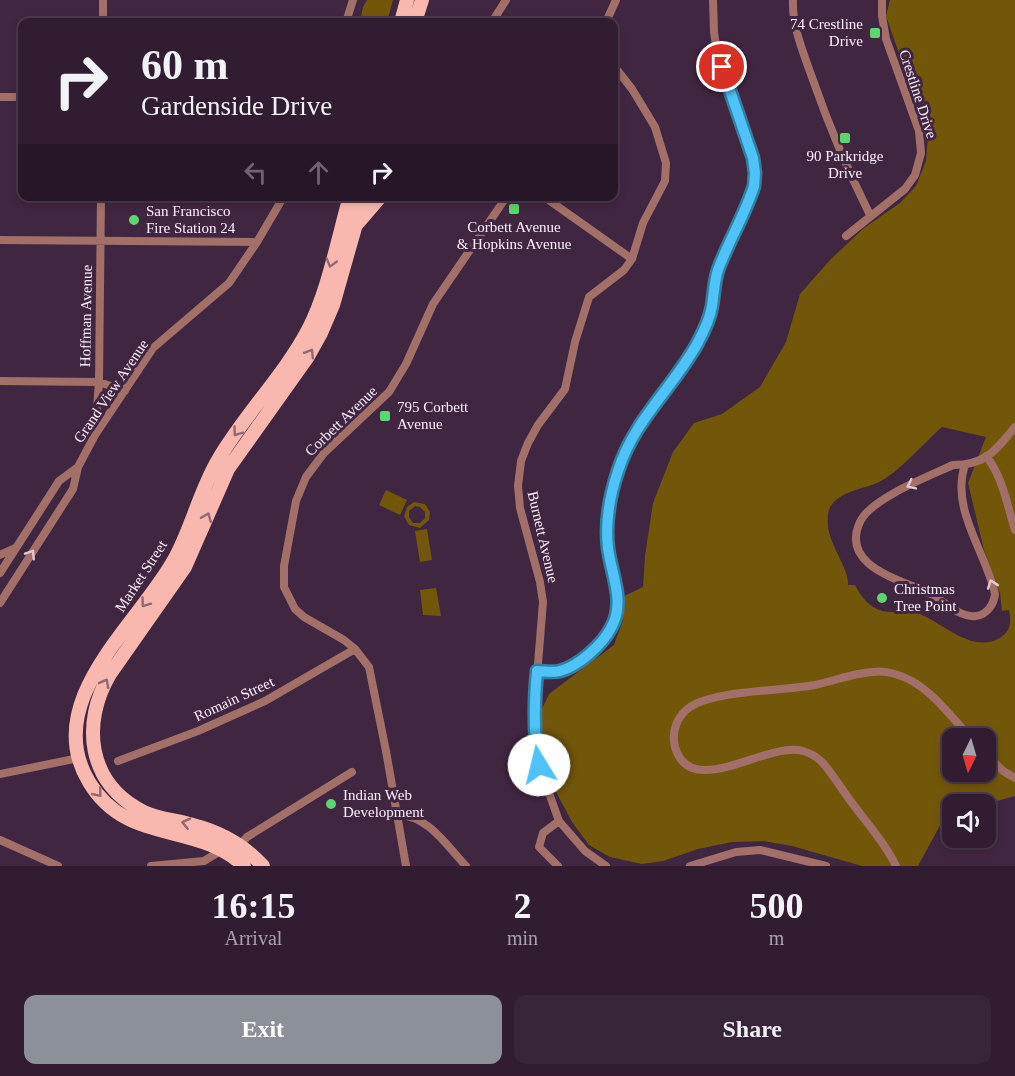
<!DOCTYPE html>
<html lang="en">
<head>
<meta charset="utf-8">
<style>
  :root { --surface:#311c31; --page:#392539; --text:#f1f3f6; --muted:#a8a1ab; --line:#4c3a4d; --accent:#8c9099 }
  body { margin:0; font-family:"Times New Roman",serif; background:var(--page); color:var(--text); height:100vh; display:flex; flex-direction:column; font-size:22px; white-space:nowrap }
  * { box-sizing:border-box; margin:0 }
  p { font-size:20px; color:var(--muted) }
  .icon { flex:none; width:33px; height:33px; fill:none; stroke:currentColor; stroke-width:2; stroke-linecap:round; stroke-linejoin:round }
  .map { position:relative; height:866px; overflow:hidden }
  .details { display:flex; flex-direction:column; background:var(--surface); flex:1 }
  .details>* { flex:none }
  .top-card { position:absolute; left:18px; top:18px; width:600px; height:183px; border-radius:12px; box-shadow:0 3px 9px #0003,0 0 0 2px var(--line); background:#311c31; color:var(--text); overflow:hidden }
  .needle { width:39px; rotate:185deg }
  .fabs { position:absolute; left:942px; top:728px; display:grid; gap:12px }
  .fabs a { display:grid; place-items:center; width:54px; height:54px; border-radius:12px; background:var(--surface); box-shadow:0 3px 9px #0003,0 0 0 2px var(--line); font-size:30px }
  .pin { position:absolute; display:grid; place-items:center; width:51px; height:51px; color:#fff; margin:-26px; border:3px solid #fff; border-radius:50%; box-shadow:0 2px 6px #0007 }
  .me { position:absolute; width:66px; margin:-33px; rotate:351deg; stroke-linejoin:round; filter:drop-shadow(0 0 4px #0008) }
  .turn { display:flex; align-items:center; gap:21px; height:126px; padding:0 24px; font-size:27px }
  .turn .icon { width:78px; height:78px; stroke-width:2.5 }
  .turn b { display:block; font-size:42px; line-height:51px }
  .lanes { display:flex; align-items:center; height:57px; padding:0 24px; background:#0003; justify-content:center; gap:30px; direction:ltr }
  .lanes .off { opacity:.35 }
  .eta { display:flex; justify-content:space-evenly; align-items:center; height:102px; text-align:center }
  .eta b { font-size:36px; font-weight:700; line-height:42px }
  .primary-button { display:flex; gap:12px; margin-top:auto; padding:12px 24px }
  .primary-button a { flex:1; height:69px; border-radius:12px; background:var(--accent); color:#fff; font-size:24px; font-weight:700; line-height:69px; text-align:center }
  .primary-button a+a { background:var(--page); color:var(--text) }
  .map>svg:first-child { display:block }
</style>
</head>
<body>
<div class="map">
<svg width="1015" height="866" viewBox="0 0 1015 866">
  <rect width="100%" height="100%" fill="#412641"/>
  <!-- green -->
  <path fill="#72570b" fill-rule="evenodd" d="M 367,0 L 393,0 L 387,22 L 360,22 L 363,7 Z
    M 890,0 L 1015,0 L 1015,796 L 986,804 L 952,804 L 952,815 L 944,818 L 918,866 L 862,866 L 792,846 L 763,841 L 732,842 L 698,849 L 663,861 L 642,864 L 610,857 L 589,845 L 572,822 L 554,788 L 540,740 L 542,709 L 549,694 L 614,645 L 623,620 L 620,598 L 643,587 L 645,556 L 653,503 L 673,452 L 694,423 L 722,414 L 760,387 L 786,342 L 800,294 L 830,260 L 864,228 L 900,203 L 916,186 L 926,161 L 928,137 L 886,16 ZM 942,427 L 986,437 L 968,483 L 984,550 L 1000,593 L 1002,611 L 1009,610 C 1011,621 1012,630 1000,638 C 973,654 944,624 920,614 C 908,608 907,611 894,612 C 875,613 863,601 855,585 L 848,585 C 850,571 828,542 828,525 C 827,518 828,508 833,503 C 845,490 864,489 879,482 C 898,473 925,442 942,427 ZM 952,738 L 986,738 L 986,771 L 952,771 Z
    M 386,490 L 407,500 L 400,515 L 379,505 Z
    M 414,502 L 425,504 L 430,512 L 429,520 L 420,528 L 409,525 L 404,516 L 407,507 ZM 415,506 L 420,507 L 425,512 L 425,518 L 420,523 L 413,523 L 409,517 L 409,511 Z
    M 427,529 L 432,560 L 420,562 L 415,531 Z
    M 436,588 L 441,616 L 423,615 L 420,590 Z"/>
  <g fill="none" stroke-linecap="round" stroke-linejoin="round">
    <!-- street -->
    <path stroke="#a26f69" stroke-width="8" d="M 793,0 C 792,28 804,54 813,80 C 829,126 848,171 870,215
      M 103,22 L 103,0
      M 346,22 L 353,0
      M 492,22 L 506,0
      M 606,22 L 616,0
      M 0,97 L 22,97
      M 543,196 L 632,259
      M 846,236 L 905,189 L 915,175 L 921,153 L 919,131 L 886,39 L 882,16 L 882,0
      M 0,240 L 257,242
      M 0,381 L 99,382 L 125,391
      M 95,435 L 99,382 L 101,196
      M 986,456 C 1003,477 1007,505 1015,530
      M 965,465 C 950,509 986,552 995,594 C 994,604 987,615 976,616 C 959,618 944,601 931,594 C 903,580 839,567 860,522 C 870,499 929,476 953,465 C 986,465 996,450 1015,427
      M 0,555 L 15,548
      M 0,573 L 59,481 L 78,467
      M 0,603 L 73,489 L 78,467 L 95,435 L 153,348 L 229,283 L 257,242 L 284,196
      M 537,671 C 544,671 553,673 560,671 C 579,666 602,645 611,628 C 626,602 611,574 608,548 C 605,522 610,495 618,471 C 635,419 671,390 697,344 C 703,333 710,319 712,306 C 714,294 714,282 718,270 C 728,242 745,216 754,186 L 755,173 L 753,158 L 717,52 L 714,32 L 713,0
      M 986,754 L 1003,771 L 1015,778
      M 118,761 L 198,731 L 265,701 L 355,649
      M 0,774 L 79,758
      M 397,815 C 427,814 447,846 466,866
      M 0,840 L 58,866
      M 240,845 L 247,837 L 352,772
      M 151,866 L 204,861 L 222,850
      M 406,866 L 386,751 L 369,667 L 355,649 L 344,640 L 304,617 L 295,609 L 284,587 L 284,566 L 296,501 L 306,477 L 324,453 L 389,392 L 406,364 L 433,304 L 507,196
      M 558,866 L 539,847 L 543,833 L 559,821
      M 606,866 L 585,851 L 559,821 L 539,765 L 534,740 L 534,713 L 543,602 L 540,582 L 520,508 L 518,486 L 521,461 L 528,443 L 538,425 L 565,389 L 575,342 L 589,297 L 624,270 L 632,259 L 643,223 L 665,181 L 666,163 L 655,127 L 632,89 L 614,66
      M 690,866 L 736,852 L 760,850 L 826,866
      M 896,866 C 885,843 867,823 852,803 C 842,790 833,774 822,762 C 817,757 810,753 803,751 C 768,740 691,802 675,747 C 671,732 677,716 690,707 C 716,690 783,691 815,685 C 834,681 853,673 873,672 C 880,671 888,672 895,674 C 928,683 949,715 971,738"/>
    <!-- primary -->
    <path stroke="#f8b8b0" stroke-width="14" d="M 401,22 L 407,0
      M 415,22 L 422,0
      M 357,224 L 381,196
      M 244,866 C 197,821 127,846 89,782 C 40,701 138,625 174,560 C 192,528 199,492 218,460 C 244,415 283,377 308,330 C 328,292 338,238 350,196
      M 263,866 C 244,845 220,832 193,825 C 176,820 159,819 144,812 C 87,784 81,723 110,674 L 185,567 L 228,469 L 307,358 L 321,333 L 333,305 L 364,196"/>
  </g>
  <!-- one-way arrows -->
  <defs><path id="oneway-chevron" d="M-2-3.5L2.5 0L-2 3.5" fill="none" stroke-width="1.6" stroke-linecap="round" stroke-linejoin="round" transform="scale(1.5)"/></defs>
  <g stroke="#936873">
    <use href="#oneway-chevron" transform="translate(331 263) rotate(106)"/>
    <use href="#oneway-chevron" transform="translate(310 353) rotate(-58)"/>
    <use href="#oneway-chevron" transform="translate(237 432) rotate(126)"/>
    <use href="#oneway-chevron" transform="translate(207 517) rotate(-68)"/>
    <use href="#oneway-chevron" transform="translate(145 603) rotate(126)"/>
    <use href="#oneway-chevron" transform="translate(105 683) rotate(-62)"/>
    <use href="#oneway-chevron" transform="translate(98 793) rotate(51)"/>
    <use href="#oneway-chevron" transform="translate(186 823) rotate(-167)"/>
  </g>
  <g stroke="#e2c9d1">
    <use href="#oneway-chevron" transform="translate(911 485) rotate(154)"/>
    <use href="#oneway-chevron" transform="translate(31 554) rotate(-57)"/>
    <use href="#oneway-chevron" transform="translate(992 584) rotate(-109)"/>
  </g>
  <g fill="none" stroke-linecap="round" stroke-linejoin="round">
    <!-- route casing -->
    <g stroke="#337fa1" stroke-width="15">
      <path id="route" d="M 539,765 C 533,733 534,703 537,671 C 544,671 553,673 560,671 C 579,666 602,645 611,628 C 626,602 611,574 608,548 C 605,522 610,495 618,471 C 634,420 672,389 697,344 C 703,333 710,319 712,306 C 714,294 714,282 718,270 C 728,242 745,215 754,186 L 755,173 L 753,158 L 722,67"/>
    </g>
    <!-- route -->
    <use href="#route" stroke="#4fc3f7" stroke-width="10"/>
  </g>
  <!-- markers -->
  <g fill="#5bd56e" stroke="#412641" stroke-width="2">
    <rect x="869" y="27" width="12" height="12" rx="3"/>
    <rect x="839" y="132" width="12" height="12" rx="3"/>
    <rect x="508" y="203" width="12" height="12" rx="3"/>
    <circle cx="134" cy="220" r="6"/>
    <rect x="379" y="410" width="12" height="12" rx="3"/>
    <circle cx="882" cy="598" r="6"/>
    <circle cx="331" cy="804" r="6"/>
  </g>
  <g text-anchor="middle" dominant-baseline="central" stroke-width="6" stroke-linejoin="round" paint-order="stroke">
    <!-- poi labels -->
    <g font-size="15" fill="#fef0fe" stroke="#412641" text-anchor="start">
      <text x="863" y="24" text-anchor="end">74 Crestline<tspan x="863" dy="17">Drive</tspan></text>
      <text x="845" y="156" text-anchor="middle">90 Parkridge<tspan x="845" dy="17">Drive</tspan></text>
      <text x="146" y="211">San Francisco<tspan x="146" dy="17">Fire Station 24</tspan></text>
      <text x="514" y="227" text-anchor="middle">Corbett Avenue<tspan x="514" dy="17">&amp; Hopkins Avenue</tspan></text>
      <text x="397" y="407">795 Corbett<tspan x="397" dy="17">Avenue</tspan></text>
      <text x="894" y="589">Christmas<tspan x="894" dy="17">Tree Point</tspan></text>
      <text x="343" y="795">Indian Web<tspan x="343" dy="17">Development</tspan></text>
    </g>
    <!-- street labels -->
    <g font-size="15" fill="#fef0fe" stroke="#412641">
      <text transform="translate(918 94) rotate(72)">Crestline Drive</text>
      <text transform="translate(86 316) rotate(-89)">Hoffman Avenue</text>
      <text transform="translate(111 391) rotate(-56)">Grand View Avenue</text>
      <text transform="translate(341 421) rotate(-44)">Corbett Avenue</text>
      <text transform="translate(543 537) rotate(77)">Burnett Avenue</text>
      <text transform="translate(141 576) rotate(-57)">Market Street</text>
      <text transform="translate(234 699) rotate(-25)">Romain Street</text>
    </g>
  </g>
</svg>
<div class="fabs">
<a><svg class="needle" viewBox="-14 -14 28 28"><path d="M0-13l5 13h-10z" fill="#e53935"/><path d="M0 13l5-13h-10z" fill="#a8a1ab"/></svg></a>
<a><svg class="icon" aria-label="sound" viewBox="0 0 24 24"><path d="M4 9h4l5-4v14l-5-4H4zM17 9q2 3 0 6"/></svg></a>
</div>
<div class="pin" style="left:722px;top:67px;background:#d93025"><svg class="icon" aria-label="arrive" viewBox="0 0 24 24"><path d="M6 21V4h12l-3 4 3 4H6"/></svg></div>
<svg class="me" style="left:539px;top:765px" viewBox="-20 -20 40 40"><circle r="19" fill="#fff"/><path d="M0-13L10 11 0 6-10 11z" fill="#4fc3f7"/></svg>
<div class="top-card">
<div class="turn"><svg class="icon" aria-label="right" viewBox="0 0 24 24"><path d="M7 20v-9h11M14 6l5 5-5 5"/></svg><div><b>60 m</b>Gardenside Drive</div></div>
<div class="lanes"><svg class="icon off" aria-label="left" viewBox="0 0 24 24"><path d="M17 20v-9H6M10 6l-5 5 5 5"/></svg><svg class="icon off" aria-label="ahead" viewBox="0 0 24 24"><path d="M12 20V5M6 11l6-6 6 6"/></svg><svg class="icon" aria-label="right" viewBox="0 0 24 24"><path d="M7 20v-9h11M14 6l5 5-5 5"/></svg></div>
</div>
</div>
<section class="details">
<div class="eta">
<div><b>16:15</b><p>Arrival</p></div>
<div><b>2</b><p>min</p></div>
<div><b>500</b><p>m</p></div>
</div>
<div class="primary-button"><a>Exit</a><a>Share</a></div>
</section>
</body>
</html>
